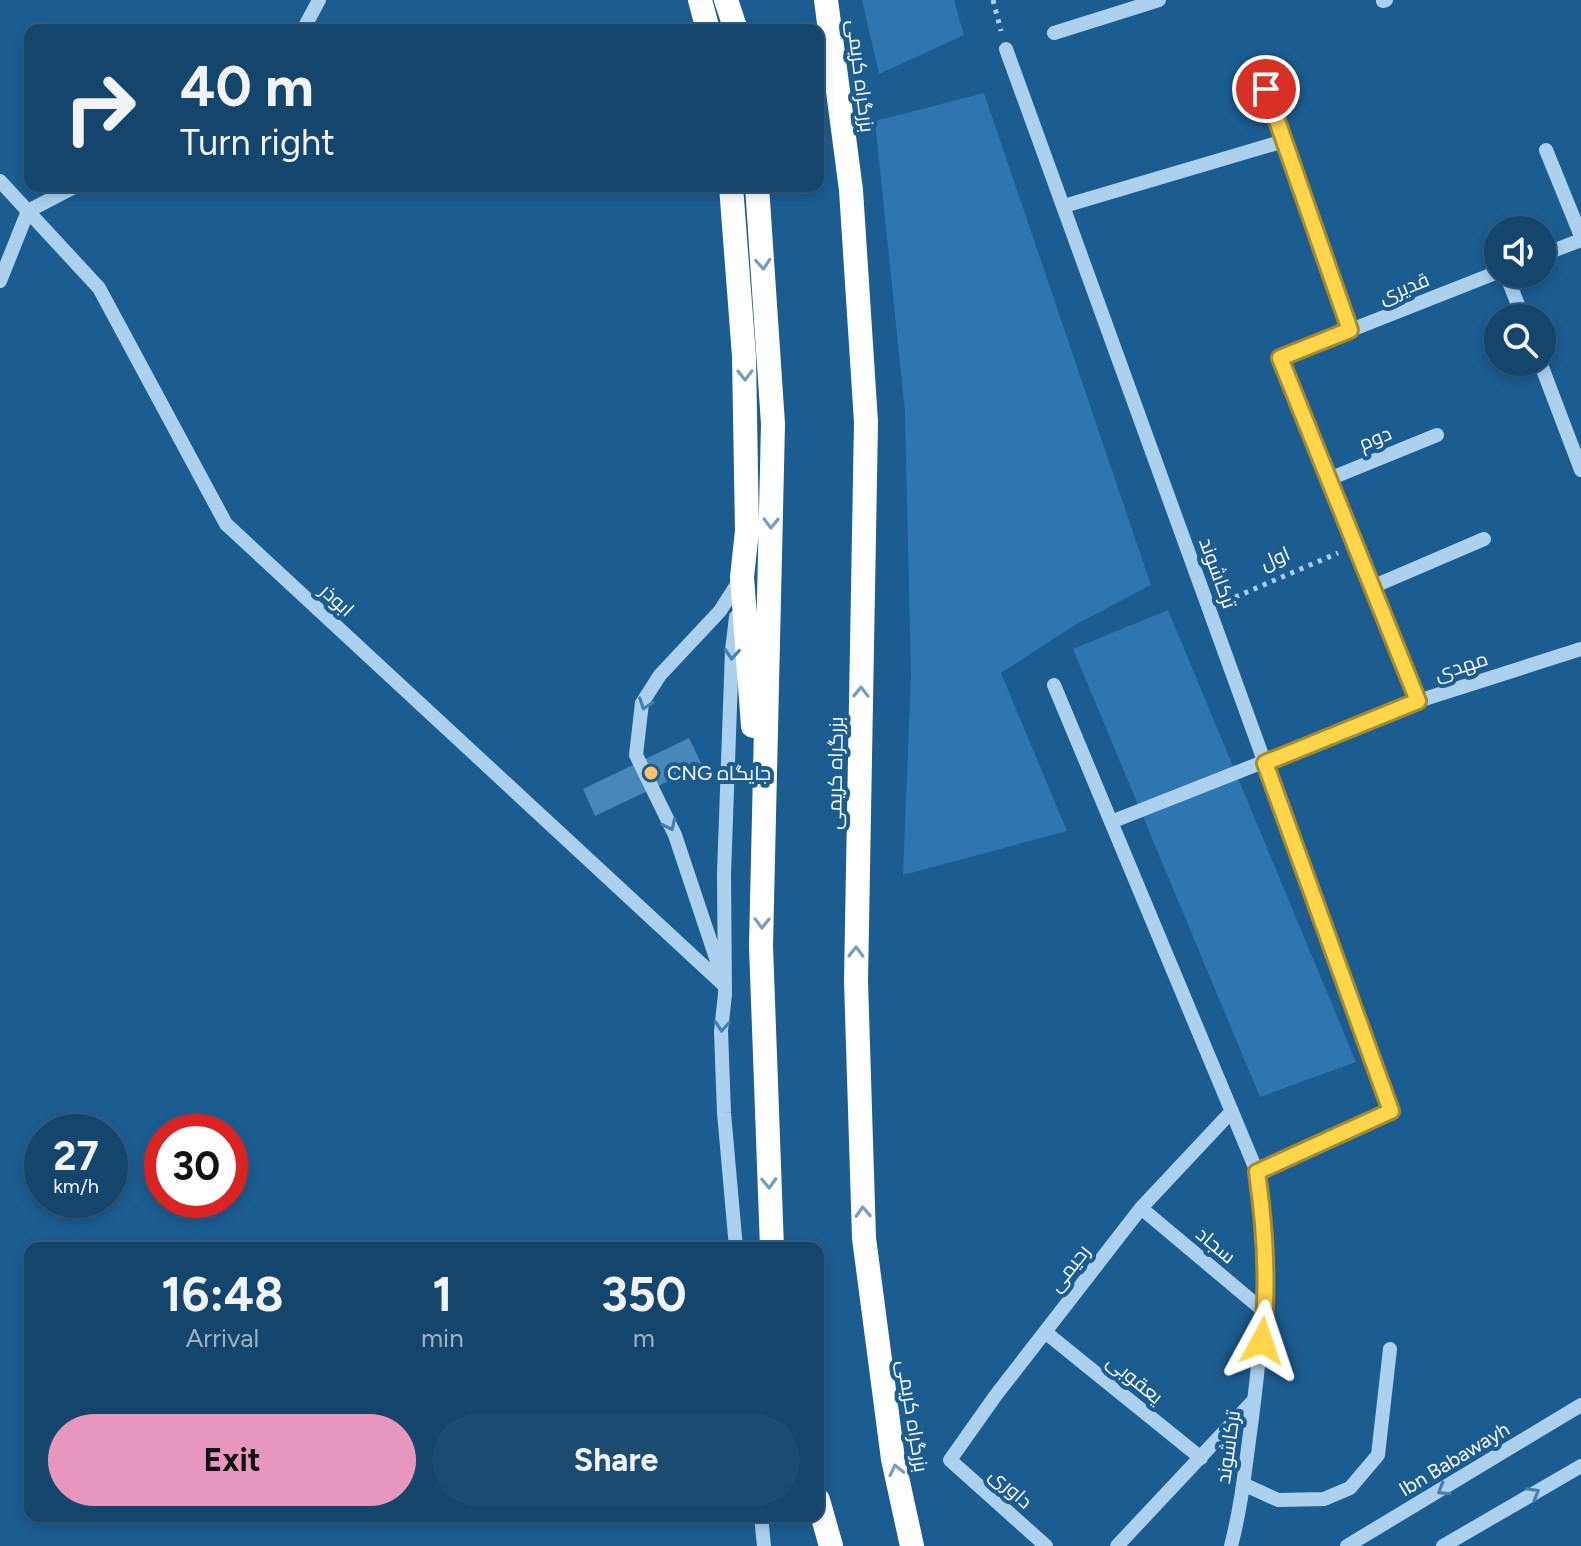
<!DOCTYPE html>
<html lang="en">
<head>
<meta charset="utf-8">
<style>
  :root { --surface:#14456d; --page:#1d4c72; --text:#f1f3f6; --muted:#9db1c2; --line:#335d80; --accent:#e797bd }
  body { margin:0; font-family:Figtree,Cairo,sans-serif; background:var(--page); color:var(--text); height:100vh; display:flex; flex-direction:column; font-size:30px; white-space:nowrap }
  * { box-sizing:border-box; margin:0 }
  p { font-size:26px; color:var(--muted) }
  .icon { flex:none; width:44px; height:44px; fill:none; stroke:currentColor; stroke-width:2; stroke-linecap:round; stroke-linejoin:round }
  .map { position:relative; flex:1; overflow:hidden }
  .drawer { position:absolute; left:24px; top:1242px; width:800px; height:280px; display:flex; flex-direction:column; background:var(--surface); border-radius:16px; box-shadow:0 4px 12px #0003,0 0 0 2px var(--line) }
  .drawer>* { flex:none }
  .top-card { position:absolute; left:24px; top:24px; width:800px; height:168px; border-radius:16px; box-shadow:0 4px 12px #0003,0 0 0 2px var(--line); background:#14456d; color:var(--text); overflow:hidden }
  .tools { position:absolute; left:1484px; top:216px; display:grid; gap:16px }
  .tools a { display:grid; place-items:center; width:72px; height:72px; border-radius:50%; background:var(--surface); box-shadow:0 4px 12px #0003,0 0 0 2px var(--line); font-size:40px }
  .speed { position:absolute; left:24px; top:1114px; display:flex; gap:16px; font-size:40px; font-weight:700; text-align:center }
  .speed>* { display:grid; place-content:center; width:104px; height:104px; border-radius:50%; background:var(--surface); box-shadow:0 4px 12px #0003,0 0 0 2px var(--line); line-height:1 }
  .speed small { font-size:20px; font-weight:400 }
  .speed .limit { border:12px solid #d22; background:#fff; color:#111 }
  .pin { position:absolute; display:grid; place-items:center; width:68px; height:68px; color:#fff; margin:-34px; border:4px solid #fff; border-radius:50%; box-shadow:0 2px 8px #0007 }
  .me { position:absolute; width:88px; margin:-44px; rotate:5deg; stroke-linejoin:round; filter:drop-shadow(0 0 6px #0008) }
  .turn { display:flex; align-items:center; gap:28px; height:168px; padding:0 24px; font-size:36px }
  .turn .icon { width:104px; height:104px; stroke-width:2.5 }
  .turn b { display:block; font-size:56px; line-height:68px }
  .eta { display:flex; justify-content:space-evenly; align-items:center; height:136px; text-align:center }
  .eta b { font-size:48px; font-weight:700; line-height:56px }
  .button { display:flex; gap:16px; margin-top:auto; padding:16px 24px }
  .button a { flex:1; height:92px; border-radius:48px; background:var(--accent); color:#111; font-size:32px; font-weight:700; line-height:92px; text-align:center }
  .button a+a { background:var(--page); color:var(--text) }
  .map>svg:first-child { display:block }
</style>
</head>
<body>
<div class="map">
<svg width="1581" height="1546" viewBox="0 0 1581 1546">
  <rect width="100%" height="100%" fill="#1b5c91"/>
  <!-- green -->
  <path fill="#2e76af" d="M 862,0 L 954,0 L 964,35 L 879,74 Z
    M 984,93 L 1151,585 L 1075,625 L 1001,673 L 1067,831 L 903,875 L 911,676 L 905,412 L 875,121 Z
    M 1168,610 L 1356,1062 L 1260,1097 L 1073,649 Z"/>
  <!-- building -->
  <path fill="#4887ba" d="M 689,738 L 702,765 L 595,816 L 583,789 Z"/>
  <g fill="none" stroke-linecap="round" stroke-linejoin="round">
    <!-- path -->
    <path stroke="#abd1ee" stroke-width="5" stroke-dasharray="4 6" stroke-linecap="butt" d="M 993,0 L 1001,31
      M 1226,601 L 1338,553"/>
    <!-- minor -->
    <path stroke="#abd1ee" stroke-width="14" d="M 1383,1 L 1386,0
      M 303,30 L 319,0
      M 1054,33 L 1159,0
      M 1006,49 L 1391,1111 L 1257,1172
      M 1257,64 L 1350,330
      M 1546,150 L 1581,236
      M 0,181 L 99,288 L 226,524 L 725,986
      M 1064,206 L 1284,141
      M 1542,255 L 1581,240
      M 1506,274 L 1523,318
      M 0,281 L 28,211 L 76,186
      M 1540,362 L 1581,470
      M 1329,479 L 1437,435
      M 1372,587 L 1484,539
      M 736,617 L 732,650 L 724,874 L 725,994 L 721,1031 L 724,1113 L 736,1248
      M 1054,685 L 1257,1172 C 1270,1260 1263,1330 1252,1418 C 1246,1461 1242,1504 1231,1546
      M 1418,701 L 1280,358 L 1498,272
      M 1111,822 L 1418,701 L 1581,649
      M 720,970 L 675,835 L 636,755 L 642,703 L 660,675 L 720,611 L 741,578
      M 1141,1208 L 1265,1312
      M 1045,1332 L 1201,1458
      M 1243,1484 L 1278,1500 L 1324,1499 L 1350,1488 L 1378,1455 L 1390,1349
      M 761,1516 L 764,1546
      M 1046,1546 L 950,1460 L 996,1395 L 1141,1208 L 1232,1111
      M 1117,1546 L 1254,1400
      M 1347,1546 L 1581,1405
      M 1443,1546 L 1581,1466"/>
    <!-- highway -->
    <path stroke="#fff" stroke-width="24" d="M 700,0 L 708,30
      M 726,0 L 736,30
      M 826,0 L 851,190 L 866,422 L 856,981 L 864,1238 L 893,1459 L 912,1546
      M 731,186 L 744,356 L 747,531 L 742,577 L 753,726
      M 757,186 L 773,424 L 761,946 L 772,1248
      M 818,1500 L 831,1546"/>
  </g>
  <!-- one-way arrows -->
  <defs><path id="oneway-chevron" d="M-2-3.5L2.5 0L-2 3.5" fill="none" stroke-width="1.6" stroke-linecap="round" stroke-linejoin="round" transform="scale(2)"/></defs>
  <g stroke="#769dbd">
    <use href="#oneway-chevron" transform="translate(763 264) rotate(86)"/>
    <use href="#oneway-chevron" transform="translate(745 375) rotate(89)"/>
    <use href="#oneway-chevron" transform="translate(771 523) rotate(91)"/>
    <use href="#oneway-chevron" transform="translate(861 692) rotate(-89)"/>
    <use href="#oneway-chevron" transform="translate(762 923) rotate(91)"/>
    <use href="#oneway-chevron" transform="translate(856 952) rotate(-89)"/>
    <use href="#oneway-chevron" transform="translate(769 1183) rotate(88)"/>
    <use href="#oneway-chevron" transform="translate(863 1212) rotate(-92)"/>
    <use href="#oneway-chevron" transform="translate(896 1470) rotate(-103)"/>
  </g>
  <g stroke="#467fad">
    <use href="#oneway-chevron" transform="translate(732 654) rotate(94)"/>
    <use href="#oneway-chevron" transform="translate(645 704) rotate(109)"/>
    <use href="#oneway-chevron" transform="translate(670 825) rotate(65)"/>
    <use href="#oneway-chevron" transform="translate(722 1026) rotate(94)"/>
    <use href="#oneway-chevron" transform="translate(1443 1490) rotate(149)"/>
    <use href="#oneway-chevron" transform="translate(1534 1493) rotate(-30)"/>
  </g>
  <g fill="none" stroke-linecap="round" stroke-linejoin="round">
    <!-- route casing -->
    <g stroke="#a68a30" stroke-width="20">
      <path id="route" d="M 1262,1341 C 1269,1285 1265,1228 1257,1172 L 1391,1111 L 1265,763 L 1418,701 L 1280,358 L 1350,330 L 1266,89"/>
    </g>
    <!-- route -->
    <use href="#route" stroke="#ffd54a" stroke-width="14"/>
  </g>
  <!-- markers -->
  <circle fill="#ffc268" stroke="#1b5c91" stroke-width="3" cx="651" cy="773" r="8"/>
  <g text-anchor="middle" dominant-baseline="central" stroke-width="8" stroke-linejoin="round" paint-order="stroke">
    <!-- street labels -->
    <g font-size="20" fill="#fff" stroke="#1b5c91">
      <text transform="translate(861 76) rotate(83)">بزرگراه کریمی</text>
      <text transform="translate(1404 288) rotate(-22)">قدیری</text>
      <text transform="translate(1375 438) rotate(-22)">دوم</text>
      <text transform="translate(1275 558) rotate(-23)">اول</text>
      <text transform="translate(1218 573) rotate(70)">ترکاشوند</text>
      <text transform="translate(337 600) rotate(43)">ابوذر</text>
      <text transform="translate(1461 666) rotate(-18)">مهدی</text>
      <text transform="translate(835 773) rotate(-89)">بزرگراه کریمی</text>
      <text transform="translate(1216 1245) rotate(40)">سجاد</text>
      <text transform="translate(1069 1268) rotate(-52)">رحیمی</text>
      <text transform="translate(1135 1379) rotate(39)">یعقوبی</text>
      <text transform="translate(913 1416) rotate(81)">بزرگراه کریمی</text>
      <text transform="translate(1228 1447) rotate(-82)">ترکاشوند</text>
      <text transform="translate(1454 1459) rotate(-31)">Ibn Babawayh</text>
      <text transform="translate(1011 1488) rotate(42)">داوری</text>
    </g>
    <!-- poi labels -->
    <g font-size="20" fill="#fff" stroke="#1b5c91" text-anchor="start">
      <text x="667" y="773">CNG جایگاه</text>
    </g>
  </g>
</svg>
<div class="tools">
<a><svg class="icon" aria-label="sound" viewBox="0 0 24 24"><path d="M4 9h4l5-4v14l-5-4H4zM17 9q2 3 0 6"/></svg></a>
<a><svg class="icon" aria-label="search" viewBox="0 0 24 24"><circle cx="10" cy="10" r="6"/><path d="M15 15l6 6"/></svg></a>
</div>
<div class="speed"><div>27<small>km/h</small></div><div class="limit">30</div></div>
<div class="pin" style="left:1266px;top:89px;background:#d93025"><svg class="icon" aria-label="arrive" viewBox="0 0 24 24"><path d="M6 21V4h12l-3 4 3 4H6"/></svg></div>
<svg class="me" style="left:1262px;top:1341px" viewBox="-20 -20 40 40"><path d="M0-17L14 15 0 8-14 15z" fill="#ffd54a" stroke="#fff" stroke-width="4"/></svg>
<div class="top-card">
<div class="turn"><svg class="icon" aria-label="right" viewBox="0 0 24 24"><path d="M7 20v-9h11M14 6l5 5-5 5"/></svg><div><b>40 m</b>Turn right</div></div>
</div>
<section class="drawer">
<div class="eta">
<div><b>16:48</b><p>Arrival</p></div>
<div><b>1</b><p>min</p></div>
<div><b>350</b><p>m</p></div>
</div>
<div class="button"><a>Exit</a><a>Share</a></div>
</section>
</div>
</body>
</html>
